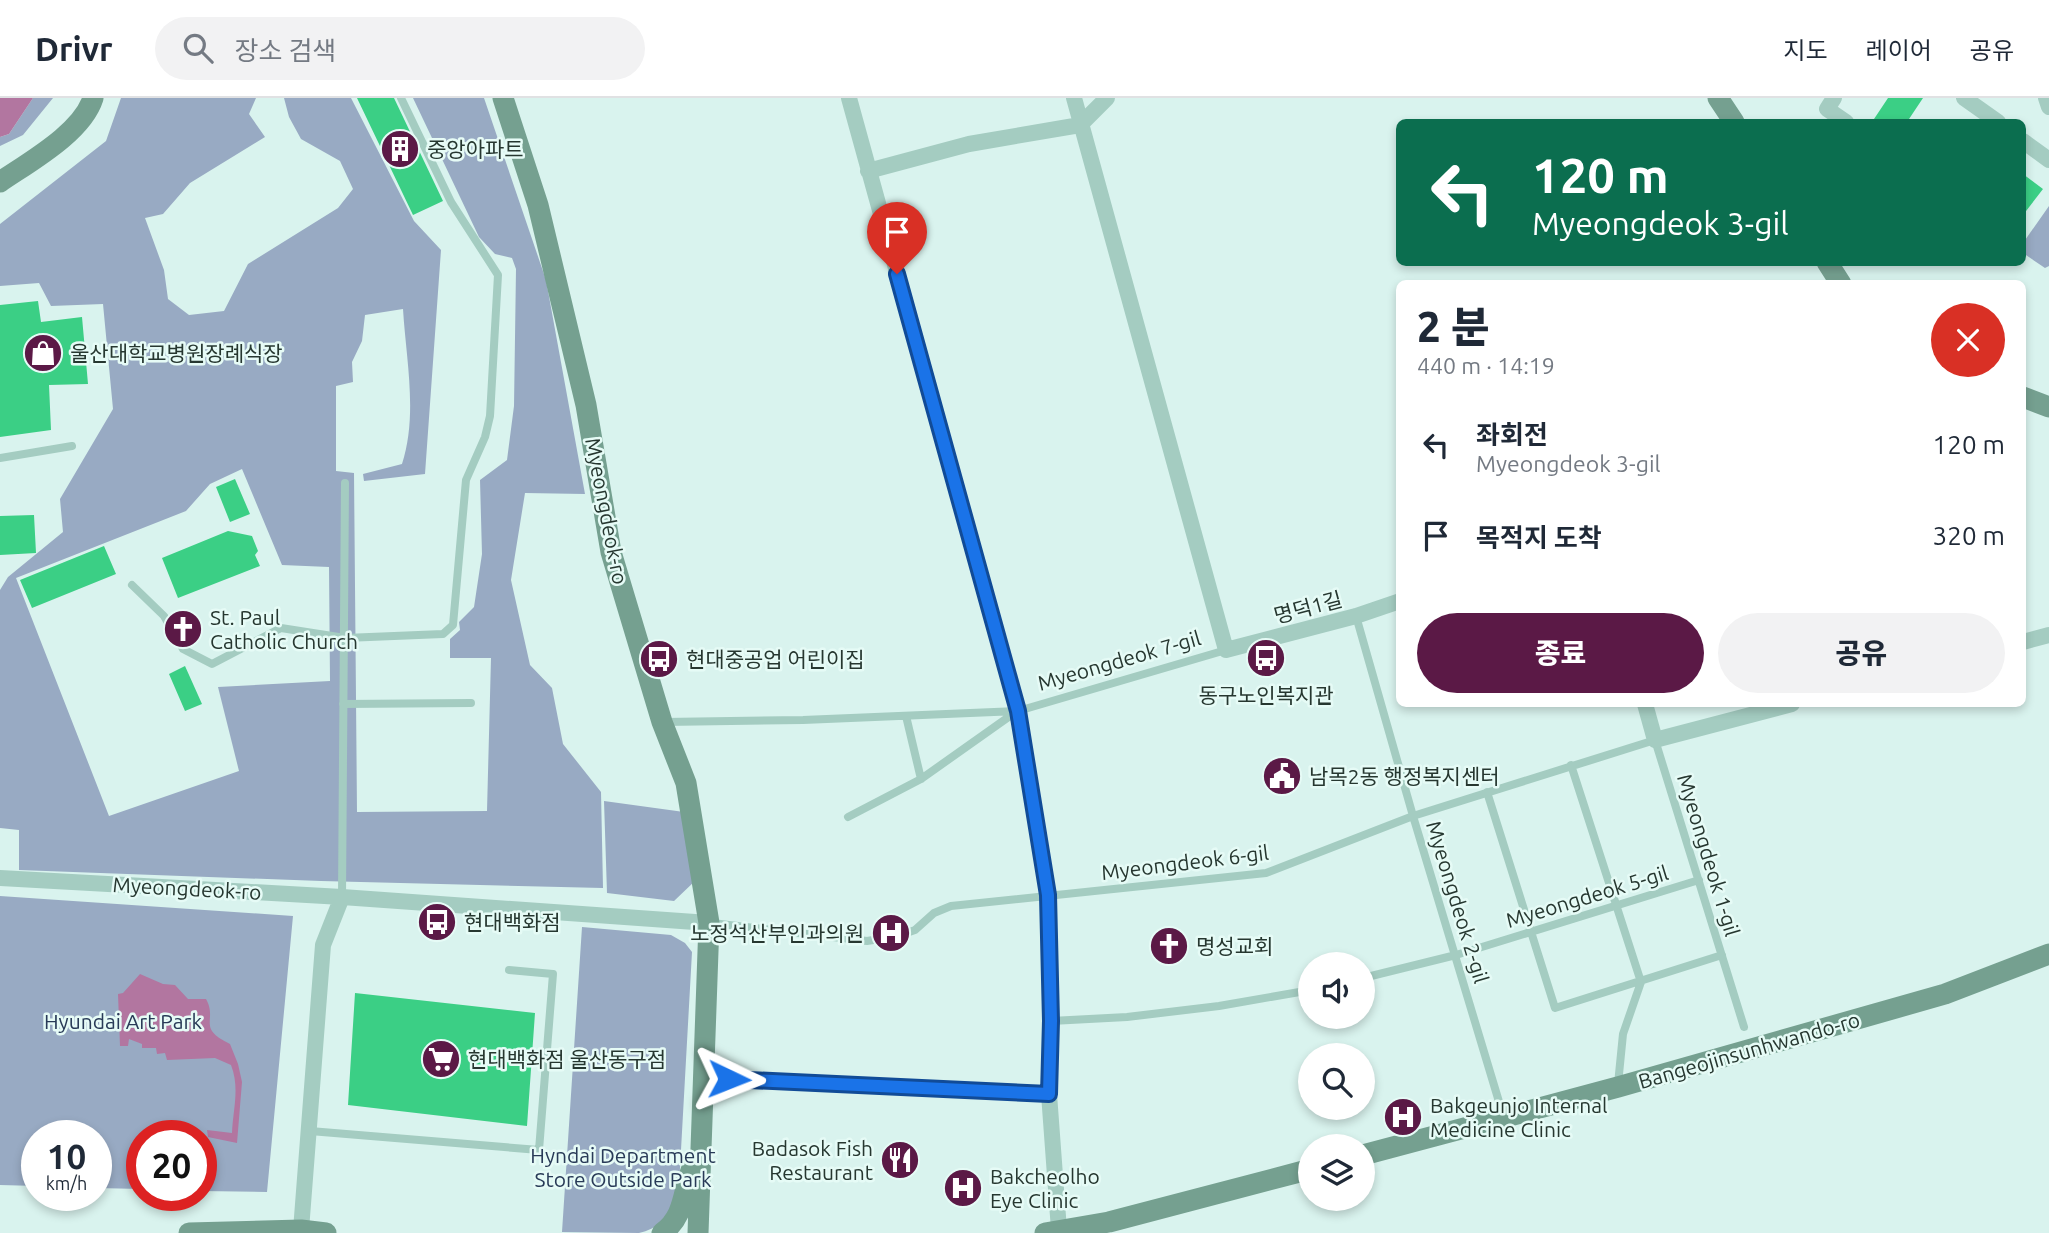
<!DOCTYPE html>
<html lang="ko">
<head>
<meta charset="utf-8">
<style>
  :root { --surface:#fff; --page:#f2f2f3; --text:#1f2937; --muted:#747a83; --line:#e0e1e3; --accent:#5b1946 }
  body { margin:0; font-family:Ubuntu,"Noto Sans KR",sans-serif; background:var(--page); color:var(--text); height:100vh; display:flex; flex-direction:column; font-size:26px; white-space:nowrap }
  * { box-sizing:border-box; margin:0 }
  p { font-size:23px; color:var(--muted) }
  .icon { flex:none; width:38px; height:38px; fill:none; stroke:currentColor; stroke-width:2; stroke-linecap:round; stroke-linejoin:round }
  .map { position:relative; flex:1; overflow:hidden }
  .sheet { position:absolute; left:1396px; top:182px; width:630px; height:427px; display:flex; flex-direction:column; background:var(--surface); border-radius:10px; box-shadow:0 4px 10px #0003 }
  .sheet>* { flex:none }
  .hud { position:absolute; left:1396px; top:21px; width:630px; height:147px; border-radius:10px; box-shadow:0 4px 10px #0003; background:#0b6e4f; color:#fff; overflow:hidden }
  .buttons { position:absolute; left:1298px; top:854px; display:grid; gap:14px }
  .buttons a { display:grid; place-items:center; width:77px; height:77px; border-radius:50%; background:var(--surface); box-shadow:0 4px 10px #0003; font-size:35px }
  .speed { position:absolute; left:21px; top:1022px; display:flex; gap:14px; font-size:35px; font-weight:700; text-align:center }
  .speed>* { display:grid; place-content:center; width:91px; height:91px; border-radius:50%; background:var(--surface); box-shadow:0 4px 10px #0003; line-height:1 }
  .speed small { font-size:18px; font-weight:400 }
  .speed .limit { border:10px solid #d22; background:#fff; color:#111 }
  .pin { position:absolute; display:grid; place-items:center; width:60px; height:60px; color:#fff; margin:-72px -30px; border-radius:50% 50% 50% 0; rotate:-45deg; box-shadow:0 0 7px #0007 }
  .pin .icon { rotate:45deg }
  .me { position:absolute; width:77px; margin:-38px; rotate:92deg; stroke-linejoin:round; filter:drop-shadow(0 0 5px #0008) }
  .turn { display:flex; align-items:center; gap:24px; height:147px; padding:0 21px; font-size:32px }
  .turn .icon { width:91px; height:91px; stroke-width:2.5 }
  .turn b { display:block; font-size:49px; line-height:60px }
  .round { display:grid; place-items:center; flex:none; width:74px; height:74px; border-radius:37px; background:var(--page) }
  .summary { display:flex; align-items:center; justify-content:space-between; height:119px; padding:0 21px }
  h1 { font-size:42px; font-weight:800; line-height:52px }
  .primary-button { display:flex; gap:14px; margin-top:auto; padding:14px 21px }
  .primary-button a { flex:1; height:80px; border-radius:42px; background:var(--accent); color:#fff; font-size:28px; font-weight:800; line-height:80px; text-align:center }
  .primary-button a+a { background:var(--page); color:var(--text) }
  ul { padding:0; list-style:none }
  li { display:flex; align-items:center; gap:21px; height:91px; padding:0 21px }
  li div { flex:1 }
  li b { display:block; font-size:26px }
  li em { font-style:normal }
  header { display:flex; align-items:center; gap:42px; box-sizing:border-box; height:98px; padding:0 35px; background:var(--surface); border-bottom:2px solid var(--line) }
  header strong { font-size:33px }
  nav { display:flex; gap:38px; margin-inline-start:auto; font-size:24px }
  .search { width:490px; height:63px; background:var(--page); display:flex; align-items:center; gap:18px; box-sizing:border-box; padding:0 24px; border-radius:38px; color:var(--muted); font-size:26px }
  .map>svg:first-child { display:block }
</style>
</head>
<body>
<header>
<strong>Drivr</strong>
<div class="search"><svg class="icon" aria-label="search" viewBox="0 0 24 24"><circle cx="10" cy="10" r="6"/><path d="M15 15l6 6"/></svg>장소 검색</div>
<nav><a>지도</a><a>레이어</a><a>공유</a></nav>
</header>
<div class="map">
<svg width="2049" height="1135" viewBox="0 0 2049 1135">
  <rect width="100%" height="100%" fill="#d9f3ee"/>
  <!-- green -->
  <path fill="#98aac3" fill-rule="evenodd" d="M 33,0 L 53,0 L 23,37 L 0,48 L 0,39 L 9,36 Z
    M 121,0 L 256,0 L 249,16 L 265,39 L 190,85 L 163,116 L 145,120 L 164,172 L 168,201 L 189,217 L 224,213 L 248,166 L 338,110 L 353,91 L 340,63 L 301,41 L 289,19 L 284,0 L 351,0 L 414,123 L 441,152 L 425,376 L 364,383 L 363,376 L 402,366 C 418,317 406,261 403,211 L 365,217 L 362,243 L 352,264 L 353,284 L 336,288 L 336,373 L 354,375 L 357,714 L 487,713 L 491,560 L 450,560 L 450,541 L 460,532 L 459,524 L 474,509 L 482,456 L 480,382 L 507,362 L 514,308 L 516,171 L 512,160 L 495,156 L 479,139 L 413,0 L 484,0 L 546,182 L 585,396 L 525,395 L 511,482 L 530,567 L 552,590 L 563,646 L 601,694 L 603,790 L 321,783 L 19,772 L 19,732 L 0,730 L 0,492 L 8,479 L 63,434 L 60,401 L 113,311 L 103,206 L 51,208 L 39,185 L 0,188 L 0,126 L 106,43 ZM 242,371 L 282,467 L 329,469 L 330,583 L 218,589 L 239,673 L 109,718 L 16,480 L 186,413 L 210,386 Z
    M 2049,108 L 2049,168 L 2045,170 L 2023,155 L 2023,145 Z
    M 604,703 L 684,714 L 696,782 L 674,803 L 607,795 Z
    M 0,798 L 293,818 L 267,1094 L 201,1093 L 201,1038 L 142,1038 L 142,1091 L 96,1090 L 96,1038 L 37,1038 L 37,1088 L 0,1087 Z
    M 582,829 L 671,837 L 685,845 L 692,854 L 678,1106 C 668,1120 657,1131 639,1135 L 562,1134 Z"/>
  <!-- water -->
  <path fill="#b276a0" d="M 0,0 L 33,0 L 9,36 L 0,39 Z
    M 140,876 L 163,886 L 175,887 L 188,901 L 206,901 C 218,922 196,930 230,946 L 238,966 L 242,984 L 237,1045 L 208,1039 L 207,1032 L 232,1035 C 233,1011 240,990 231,967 L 215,960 L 167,962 L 165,955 L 157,956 L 156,950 L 142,950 L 142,946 L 129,941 L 128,948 L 120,948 L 118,896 L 123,895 Z"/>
  <!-- building -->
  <path fill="#3bcf85" d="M 357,0 L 394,0 L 443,103 L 413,117 Z
    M 1888,0 L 1923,0 L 1907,24 L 1872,24 Z
    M 2023,76 L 2043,91 L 2023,117 Z
    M 38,203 L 41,224 L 82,219 L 88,286 L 49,287 L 51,332 L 0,339 L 0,207 Z
    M 235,381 L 250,416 L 230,424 L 216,389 Z
    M 34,417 L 36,455 L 0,457 L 0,418 Z
    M 228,433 L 252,438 L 258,453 L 255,457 L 260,468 L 178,500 L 162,460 Z
    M 104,448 L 116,476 L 32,510 L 20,482 Z
    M 185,568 L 202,606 L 185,613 L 169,576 Z
    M 355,895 L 535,915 L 527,1028 L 348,1007 Z"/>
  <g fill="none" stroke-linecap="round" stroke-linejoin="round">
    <!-- lane -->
    <path stroke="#a4ccc1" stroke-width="8" d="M 0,360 L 72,348
      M 132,487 L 164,518 L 183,551 L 212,566 L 281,530 L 345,540 L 443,536 L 453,527 L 466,382 L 485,339 L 490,318 L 498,177 L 451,104 L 401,0
      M 1356,518 L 1413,718 L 1503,1017
      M 343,606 L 471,605
      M 906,618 L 921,681
      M 664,624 L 803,622 L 1018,613 L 1226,552
      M 1571,667 L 1641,884
      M 1487,694 L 1555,910 L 1722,857
      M 848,719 L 921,681 L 1017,613
      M 342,799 L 345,385
      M 712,825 L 867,843 L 898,838 L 915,832 L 934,815 L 951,808 L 1266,775 L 1413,718 L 1655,642 L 1744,929
      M 1363,880 L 1456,857 L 1699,782
      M 1051,923 L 1127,919 L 1219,908 L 1311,892
      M 704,980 L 1049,996
      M 1618,986 L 1623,936 L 1641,884
      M 310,1033 L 539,1052 L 553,876 L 509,872"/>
    <!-- street -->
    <path stroke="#a4ccc1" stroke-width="16" d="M 849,0 L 1018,613 L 1048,797 L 1051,923 L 1049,996 L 1059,1132
      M 1074,0 L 1226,552 L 1356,518 L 1400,503
      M 1834,0 L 1827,11 L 1846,24
      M 1964,0 L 1998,24
      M 2046,0 L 2049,9
      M 2023,43 L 2049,62
      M 868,73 L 969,46 L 1080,27 L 1107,0
      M 2023,544 L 2049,537
      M 1645,606 L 1655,642 L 1792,606
      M 0,780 L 342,799 L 709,825
      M 301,1132 L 323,847 L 342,799"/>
    <!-- secondary -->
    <path stroke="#75a090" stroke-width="21" d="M 503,0 L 538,107 L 586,307 L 611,454 L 662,624 L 686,685 L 709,825 L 698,1135
      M 1718,0 L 1734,24
      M 0,84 C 29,64 82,35 93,0
      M 1827,164 L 1841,186
      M 2023,299 L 2049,309
      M 1363,1057 L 1618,989 L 1945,896 L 2049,856
      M 189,1135 L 301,1132 L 326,1135
      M 662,1135 C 687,1117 682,1090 694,1065
      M 1045,1135 L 1109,1124 L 1311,1071"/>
  </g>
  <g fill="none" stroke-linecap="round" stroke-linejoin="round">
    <!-- route casing -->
    <g stroke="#114b97" stroke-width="18">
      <path id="route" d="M 729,981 L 1049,996 L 1051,923 L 1048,797 L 1018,613 L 897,176"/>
    </g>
    <!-- route -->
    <use href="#route" stroke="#1a73e8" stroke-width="12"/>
  </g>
  <!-- icons -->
  <defs>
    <g id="building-disc" transform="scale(2.0125)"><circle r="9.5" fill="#5b1946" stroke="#e6fbf6"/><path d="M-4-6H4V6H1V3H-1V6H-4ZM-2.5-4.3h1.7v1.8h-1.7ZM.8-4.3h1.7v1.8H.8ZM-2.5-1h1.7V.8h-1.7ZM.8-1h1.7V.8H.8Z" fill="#fff"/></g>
    <g id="shop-disc" transform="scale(2.0125)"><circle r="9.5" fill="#5b1946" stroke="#e6fbf6"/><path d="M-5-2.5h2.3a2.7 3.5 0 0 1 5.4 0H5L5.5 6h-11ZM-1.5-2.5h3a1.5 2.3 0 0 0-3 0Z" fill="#fff"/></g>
    <g id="church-disc" transform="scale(2.0125)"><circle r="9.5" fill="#5b1946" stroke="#e6fbf6"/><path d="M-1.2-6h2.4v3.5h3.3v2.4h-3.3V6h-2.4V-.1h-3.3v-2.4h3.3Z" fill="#fff"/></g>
    <g id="bus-disc" transform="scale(2.0125)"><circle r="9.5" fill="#5b1946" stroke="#e6fbf6"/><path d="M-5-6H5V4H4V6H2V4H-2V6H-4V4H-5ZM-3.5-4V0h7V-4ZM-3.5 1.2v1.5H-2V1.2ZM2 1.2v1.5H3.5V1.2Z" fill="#fff"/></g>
    <g id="civic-disc" transform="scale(2.0125)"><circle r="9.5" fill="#5b1946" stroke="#e6fbf6"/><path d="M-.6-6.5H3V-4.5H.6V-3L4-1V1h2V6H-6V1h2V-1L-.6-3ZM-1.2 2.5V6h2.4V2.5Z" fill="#fff"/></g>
    <g id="hospital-disc" transform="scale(2.0125)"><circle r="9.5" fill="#5b1946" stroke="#e6fbf6"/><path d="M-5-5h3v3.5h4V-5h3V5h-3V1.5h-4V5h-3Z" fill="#fff"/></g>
    <g id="supermarket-disc" transform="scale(2.0125)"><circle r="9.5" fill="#5b1946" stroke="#e6fbf6"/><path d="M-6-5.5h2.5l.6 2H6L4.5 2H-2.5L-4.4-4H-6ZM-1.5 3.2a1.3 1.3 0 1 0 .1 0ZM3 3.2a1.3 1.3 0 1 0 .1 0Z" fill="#fff"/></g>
    <g id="restaurant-disc" transform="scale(2.0125)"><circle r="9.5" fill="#5b1946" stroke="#e6fbf6"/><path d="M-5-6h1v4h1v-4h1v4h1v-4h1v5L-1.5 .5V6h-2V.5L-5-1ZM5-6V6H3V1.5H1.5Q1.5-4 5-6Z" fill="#fff"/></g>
  </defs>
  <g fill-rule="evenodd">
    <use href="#building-disc" x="400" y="51"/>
    <use href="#shop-disc" x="43" y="255"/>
    <use href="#church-disc" x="183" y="531"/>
    <use href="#bus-disc" x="1266" y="560"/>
    <use href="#bus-disc" x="659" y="561"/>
    <use href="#civic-disc" x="1282" y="678"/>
    <use href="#bus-disc" x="437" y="824"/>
    <use href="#hospital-disc" x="891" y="835"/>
    <use href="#church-disc" x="1169" y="848"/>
    <use href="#supermarket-disc" x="441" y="961"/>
    <use href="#hospital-disc" x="1403" y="1019"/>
    <use href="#restaurant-disc" x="900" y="1062"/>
    <use href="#hospital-disc" x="963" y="1090"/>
  </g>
  <g text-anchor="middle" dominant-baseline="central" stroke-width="5" stroke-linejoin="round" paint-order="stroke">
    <!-- poi labels -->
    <g font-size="21" fill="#263730" stroke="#e6fbf6" text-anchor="start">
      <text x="427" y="51">중앙아파트</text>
      <text x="70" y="255">울산대학교병원장례식장</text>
      <text x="210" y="519">St. Paul<tspan x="210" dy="24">Catholic Church</tspan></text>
      <text x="686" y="561">현대중공업 어린이집</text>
      <text x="1266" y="597" text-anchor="middle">동구노인복지관</text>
      <text x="1309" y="678">남목2동 행정복지센터</text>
      <text x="464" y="824">현대백화점</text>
      <text x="864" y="835" text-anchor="end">노정석산부인과의원</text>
      <text x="1196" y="848">명성교회</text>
      <text x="468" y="961">현대백화점 울산동구점</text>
      <text x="1430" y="1007">Bakgeunjo Internal<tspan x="1430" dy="24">Medicine Clinic</tspan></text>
      <text x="873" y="1050" text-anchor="end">Badasok Fish<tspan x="873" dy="24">Restaurant</tspan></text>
      <text x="990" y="1078">Bakcheolho<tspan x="990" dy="24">Eye Clinic</tspan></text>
    </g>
    <!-- street labels -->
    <g font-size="21" fill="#263730" stroke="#e6fbf6">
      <text transform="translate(607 413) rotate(79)">Myeongdeok-ro</text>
      <text transform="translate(1308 509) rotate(-15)">명덕1길</text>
      <text transform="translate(1119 562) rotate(-16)">Myeongdeok 7-gil</text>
      <text transform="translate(1709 757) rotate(73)">Myeongdeok 1-gil</text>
      <text transform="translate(1185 764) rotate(-7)">Myeongdeok 6-gil</text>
      <text transform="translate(187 790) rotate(3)">Myeongdeok-ro</text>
      <text transform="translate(1587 798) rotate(-17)">Myeongdeok 5-gil</text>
      <text transform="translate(1458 804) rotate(73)">Myeongdeok 2-gil</text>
      <text transform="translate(1749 952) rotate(-16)">Bangeojinsunhwando-ro</text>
    </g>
    <!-- park labels -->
    <g font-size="21" fill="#283a57" stroke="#e6fbf6">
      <text x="123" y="923">Hyundai Art Park</text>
      <text x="623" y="1057">Hyndai Department<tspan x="623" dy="24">Store Outside Park</tspan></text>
    </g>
  </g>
</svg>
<div class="buttons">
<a><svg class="icon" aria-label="sound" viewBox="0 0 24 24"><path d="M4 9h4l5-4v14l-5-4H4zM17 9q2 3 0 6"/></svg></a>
<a><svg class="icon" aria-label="search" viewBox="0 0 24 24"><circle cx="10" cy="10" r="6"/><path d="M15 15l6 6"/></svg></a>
<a><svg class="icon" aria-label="layers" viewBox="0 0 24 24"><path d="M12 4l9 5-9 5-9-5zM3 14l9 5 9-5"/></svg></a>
</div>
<div class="speed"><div>10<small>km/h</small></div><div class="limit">20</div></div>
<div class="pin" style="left:897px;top:176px;background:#d93025"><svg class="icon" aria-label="arrive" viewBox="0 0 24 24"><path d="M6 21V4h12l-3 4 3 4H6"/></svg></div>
<svg class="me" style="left:729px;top:981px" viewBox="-20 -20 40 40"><path d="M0-17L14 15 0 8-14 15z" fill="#1a73e8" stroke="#fff" stroke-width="4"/></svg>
<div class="hud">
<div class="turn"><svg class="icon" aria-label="left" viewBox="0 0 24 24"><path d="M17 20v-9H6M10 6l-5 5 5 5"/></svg><div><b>120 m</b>Myeongdeok 3-gil</div></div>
</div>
<section class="sheet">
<div class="summary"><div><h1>2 분</h1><p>440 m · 14:19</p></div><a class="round" style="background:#d93025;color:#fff"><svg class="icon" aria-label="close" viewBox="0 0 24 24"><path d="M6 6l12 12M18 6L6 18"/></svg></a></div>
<ul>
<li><svg class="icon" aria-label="left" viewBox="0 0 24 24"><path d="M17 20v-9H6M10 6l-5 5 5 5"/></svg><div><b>좌회전</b><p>Myeongdeok 3-gil</p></div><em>120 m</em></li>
<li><svg class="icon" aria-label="arrive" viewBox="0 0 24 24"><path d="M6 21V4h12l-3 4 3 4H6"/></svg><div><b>목적지 도착</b></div><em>320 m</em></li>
</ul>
<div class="primary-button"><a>종료</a><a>공유</a></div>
</section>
</div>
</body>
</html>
